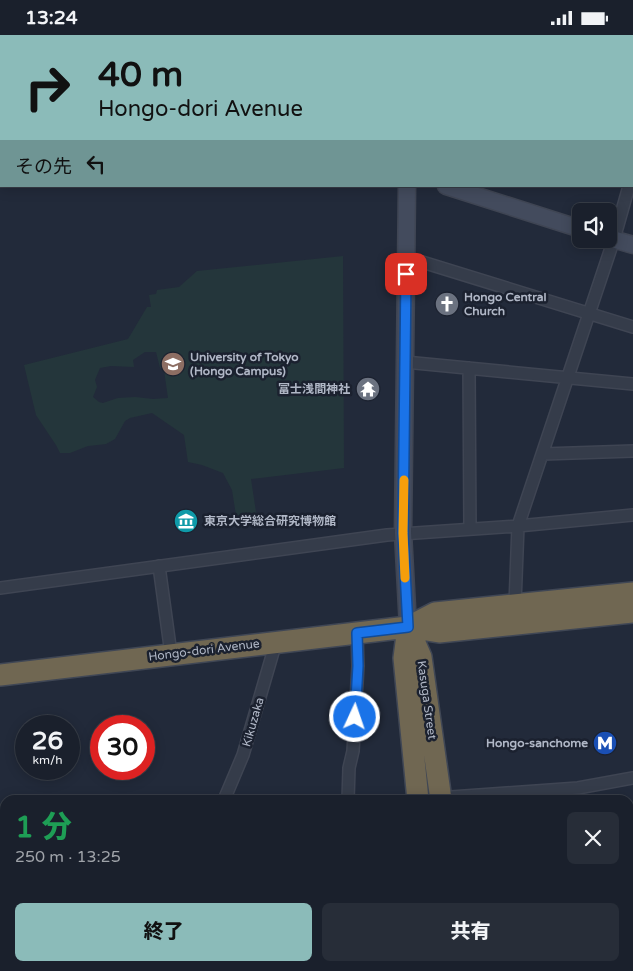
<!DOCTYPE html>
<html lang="ja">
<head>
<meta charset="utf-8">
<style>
  :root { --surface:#1a202c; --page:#272d38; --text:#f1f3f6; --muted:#9fa3a9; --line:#383e48; --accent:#8bbbb9 }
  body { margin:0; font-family:"Varela Round","Noto Sans JP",sans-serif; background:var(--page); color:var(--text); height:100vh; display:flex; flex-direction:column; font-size:19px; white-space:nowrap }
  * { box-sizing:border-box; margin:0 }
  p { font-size:16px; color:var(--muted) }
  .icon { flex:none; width:28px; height:28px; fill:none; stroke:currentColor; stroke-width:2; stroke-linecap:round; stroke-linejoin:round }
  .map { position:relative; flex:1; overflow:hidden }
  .panel { position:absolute; left:0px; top:760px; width:634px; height:176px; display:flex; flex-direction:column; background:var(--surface); border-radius:15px 15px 0 0; box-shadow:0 2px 12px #0003,0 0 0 1px var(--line) }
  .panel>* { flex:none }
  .hud { position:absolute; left:0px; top:0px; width:634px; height:152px; box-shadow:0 2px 12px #0003,0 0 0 1px var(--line); background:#8bbbb9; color:#111; overflow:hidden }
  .tools { position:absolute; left:572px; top:168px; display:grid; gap:10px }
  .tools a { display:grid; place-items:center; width:45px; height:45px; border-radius:8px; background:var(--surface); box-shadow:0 2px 12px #0003,0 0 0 1px var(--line); font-size:25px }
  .speed { position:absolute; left:15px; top:680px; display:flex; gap:10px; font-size:25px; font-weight:700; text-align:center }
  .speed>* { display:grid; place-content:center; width:65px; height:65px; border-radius:50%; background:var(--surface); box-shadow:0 2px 12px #0003,0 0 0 1px var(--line); line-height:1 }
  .speed small { font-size:12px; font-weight:400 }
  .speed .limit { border:8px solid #d22; background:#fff; color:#111 }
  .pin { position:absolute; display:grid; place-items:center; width:42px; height:42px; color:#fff; margin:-21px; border-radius:10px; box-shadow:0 2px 8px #0006 }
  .me { position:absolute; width:55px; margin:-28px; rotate:3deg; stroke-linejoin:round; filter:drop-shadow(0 0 4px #0008) }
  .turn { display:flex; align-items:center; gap:18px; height:105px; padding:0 15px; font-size:22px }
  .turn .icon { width:65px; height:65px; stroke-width:2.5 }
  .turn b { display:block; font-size:35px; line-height:42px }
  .then { display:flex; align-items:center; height:48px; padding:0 15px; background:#0003; gap:10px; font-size:19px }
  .round { display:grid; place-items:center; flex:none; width:52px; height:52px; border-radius:8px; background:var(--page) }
  .overview { display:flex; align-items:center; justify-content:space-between; height:85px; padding:0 15px }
  h1 { font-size:30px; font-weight:800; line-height:38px; color:#1e9e55 }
  .action { display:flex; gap:10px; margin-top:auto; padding:10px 15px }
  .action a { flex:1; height:58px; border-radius:8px; background:var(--accent); color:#111; font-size:20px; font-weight:800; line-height:58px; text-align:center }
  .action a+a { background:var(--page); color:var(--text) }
  .status { display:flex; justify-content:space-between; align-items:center; height:35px; padding:0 25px; background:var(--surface); direction:ltr }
  .status svg { height:14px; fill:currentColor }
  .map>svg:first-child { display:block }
</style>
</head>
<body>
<div class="status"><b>13:24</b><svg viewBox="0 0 49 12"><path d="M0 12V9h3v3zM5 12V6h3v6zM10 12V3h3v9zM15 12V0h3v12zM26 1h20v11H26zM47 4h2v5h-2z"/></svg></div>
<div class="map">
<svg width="633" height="936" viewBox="0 0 633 936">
  <rect width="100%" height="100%" fill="#222a3a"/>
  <!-- green -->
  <path fill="#24363b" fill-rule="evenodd" d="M 343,221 L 344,433 L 251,444 L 258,490 L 238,493 L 232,455 L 223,438 L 202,430 L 188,427 L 184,400 L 152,378 L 130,383 L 125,386 L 115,404 L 106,409 L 88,411 L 70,418 L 60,418 L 56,410 L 36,380 L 24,330 L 128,304 L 147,272 L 151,272 L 149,260 L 156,259 L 157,255 L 179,252 L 197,236 ZM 145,317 L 156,317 L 160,333 L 163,332 L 164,335 L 168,363 L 153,364 L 135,362 L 118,363 L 103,368 L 99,367 L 93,362 L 97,352 L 95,345 L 100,333 L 111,331 L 134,332 L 133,325 Z
    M 633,791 L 633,864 L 629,866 L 629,792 Z
    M 293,931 L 349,931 L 349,936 L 292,936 Z"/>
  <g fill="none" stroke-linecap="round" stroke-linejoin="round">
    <!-- street casing -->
    <g stroke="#3f4553" stroke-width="14">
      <path id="street" d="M 24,0 L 29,1
        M 557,0 L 561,1
        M 135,1 L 135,0
        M 632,24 L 633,25
        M 632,110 L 633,110
        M 632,138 L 633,136
        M 406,222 L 633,292
        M 405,327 L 633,349
        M 469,333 L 470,494
        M 543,419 L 633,416
        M 159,531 L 171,619
        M 0,553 L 387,500 L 518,491 L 633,480
        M 515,569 L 518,491 L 614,204 L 629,151
        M 437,763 L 578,753 L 633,743
        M 224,765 L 243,720 L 276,607
        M 348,765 L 349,733 L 353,716 L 358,631 L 357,598
        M 149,936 L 151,931"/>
    </g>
    <!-- secondary casing -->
    <g stroke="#3f4553" stroke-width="19">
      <path id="secondary" d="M 411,1 L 411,0
        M 407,151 L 403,498 L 408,592
        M 446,151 L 581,194
        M 609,203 L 633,210"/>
    </g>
    <!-- highway casing -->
    <g stroke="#404755" stroke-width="24">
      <path id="highway" d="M 408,592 L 435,578 L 633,558
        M 408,592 L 421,622 L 441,765
        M 408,592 L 404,623 L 418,765
        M 0,640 L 408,592 L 439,597 L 633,577
        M 427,931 L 427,936
        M 452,931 L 452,936"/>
    </g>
    <!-- street -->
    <use href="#street" stroke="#353c4a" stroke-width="11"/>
    <!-- secondary -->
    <use href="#secondary" stroke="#434b5d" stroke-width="16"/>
    <!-- highway -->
    <use href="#highway" stroke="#706752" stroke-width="21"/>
  </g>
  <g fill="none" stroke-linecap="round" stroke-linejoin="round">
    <!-- route casing -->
    <g stroke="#114b97" stroke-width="12">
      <path id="route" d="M 355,682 L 358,631 L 357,598 L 408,592 L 403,498 L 406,239"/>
    </g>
    <!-- route -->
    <use href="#route" stroke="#1a73e8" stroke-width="9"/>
    <!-- slow -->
    <path stroke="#f59e0b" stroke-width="9" d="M 404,445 L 403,498 L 405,543"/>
  </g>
  <!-- icons -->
  <defs>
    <g id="church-disc" transform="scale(1.25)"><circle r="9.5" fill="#6b7280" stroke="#1b212f"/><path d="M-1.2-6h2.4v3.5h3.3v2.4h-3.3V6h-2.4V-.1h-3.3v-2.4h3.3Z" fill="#fff"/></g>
    <g id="university-disc" transform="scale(1.25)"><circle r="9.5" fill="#8d6e63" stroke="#1b212f"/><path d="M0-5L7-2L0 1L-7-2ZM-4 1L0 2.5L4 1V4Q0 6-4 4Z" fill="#fff"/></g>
    <g id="temple-disc" transform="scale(1.25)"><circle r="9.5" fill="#6b7280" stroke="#1b212f"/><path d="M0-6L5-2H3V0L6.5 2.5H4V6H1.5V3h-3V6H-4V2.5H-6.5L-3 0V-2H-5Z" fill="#fff"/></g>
    <g id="museum-disc" transform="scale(1.25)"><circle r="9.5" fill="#0f9aa8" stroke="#1b212f"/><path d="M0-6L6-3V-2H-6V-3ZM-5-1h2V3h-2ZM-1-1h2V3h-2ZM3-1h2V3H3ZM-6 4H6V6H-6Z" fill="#fff"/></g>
    <g id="metro-disc" transform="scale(1.25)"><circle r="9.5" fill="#1a4fb4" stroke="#1b212f"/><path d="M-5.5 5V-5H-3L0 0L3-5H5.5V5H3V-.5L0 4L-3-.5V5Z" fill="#fff"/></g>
  </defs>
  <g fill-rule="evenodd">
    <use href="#church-disc" x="447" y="269"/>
    <use href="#university-disc" x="173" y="329"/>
    <use href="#temple-disc" x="368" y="354"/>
    <use href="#museum-disc" x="186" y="486"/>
    <use href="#metro-disc" x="605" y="708"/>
  </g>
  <g text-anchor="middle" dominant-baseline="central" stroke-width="5" stroke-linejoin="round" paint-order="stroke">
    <!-- poi labels -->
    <g font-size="12" font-weight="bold" fill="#b0b7c6" stroke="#1b212f" text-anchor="start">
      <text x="464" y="262">Hongo Central<tspan x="464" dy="14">Church</tspan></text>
      <text x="190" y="322">University of Tokyo<tspan x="190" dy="14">(Hongo Campus)</tspan></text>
      <text x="350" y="354" text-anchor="end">富士浅間神社</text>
      <text x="204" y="486">東京大学総合研究博物館</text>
      <text x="588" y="708" text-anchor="end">Hongo-sanchome</text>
    </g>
    <!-- street labels -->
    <g font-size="12" fill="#b0b7c6" stroke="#1b212f">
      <text transform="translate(204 615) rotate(-7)">Hongo-dori Avenue</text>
      <text transform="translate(427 665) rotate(82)">Kasuga Street</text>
      <text transform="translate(253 687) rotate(-74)">Kikuzaka</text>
    </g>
  </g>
</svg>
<div class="tools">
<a><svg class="icon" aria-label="sound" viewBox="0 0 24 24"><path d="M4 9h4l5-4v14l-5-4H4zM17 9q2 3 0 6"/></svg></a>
</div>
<div class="speed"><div>26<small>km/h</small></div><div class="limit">30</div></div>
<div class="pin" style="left:406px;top:239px;background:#d93025"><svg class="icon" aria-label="arrive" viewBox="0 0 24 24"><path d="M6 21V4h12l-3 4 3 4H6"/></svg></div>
<svg class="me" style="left:355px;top:682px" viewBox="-20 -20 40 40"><circle r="17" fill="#1a73e8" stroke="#fff" stroke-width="3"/><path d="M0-11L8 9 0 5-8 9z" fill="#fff"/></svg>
<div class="hud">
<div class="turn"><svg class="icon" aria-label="right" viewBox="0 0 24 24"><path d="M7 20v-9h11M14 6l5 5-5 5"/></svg><div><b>40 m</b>Hongo-dori Avenue</div></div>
<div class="then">その先<svg class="icon" aria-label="left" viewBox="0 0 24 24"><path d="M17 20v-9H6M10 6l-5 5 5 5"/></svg></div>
</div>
<section class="panel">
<div class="overview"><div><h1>1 分</h1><p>250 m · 13:25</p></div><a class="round"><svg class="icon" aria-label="close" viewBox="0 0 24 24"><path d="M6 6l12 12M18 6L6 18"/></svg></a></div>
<div class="action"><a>終了</a><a>共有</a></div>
</section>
</div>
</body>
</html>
